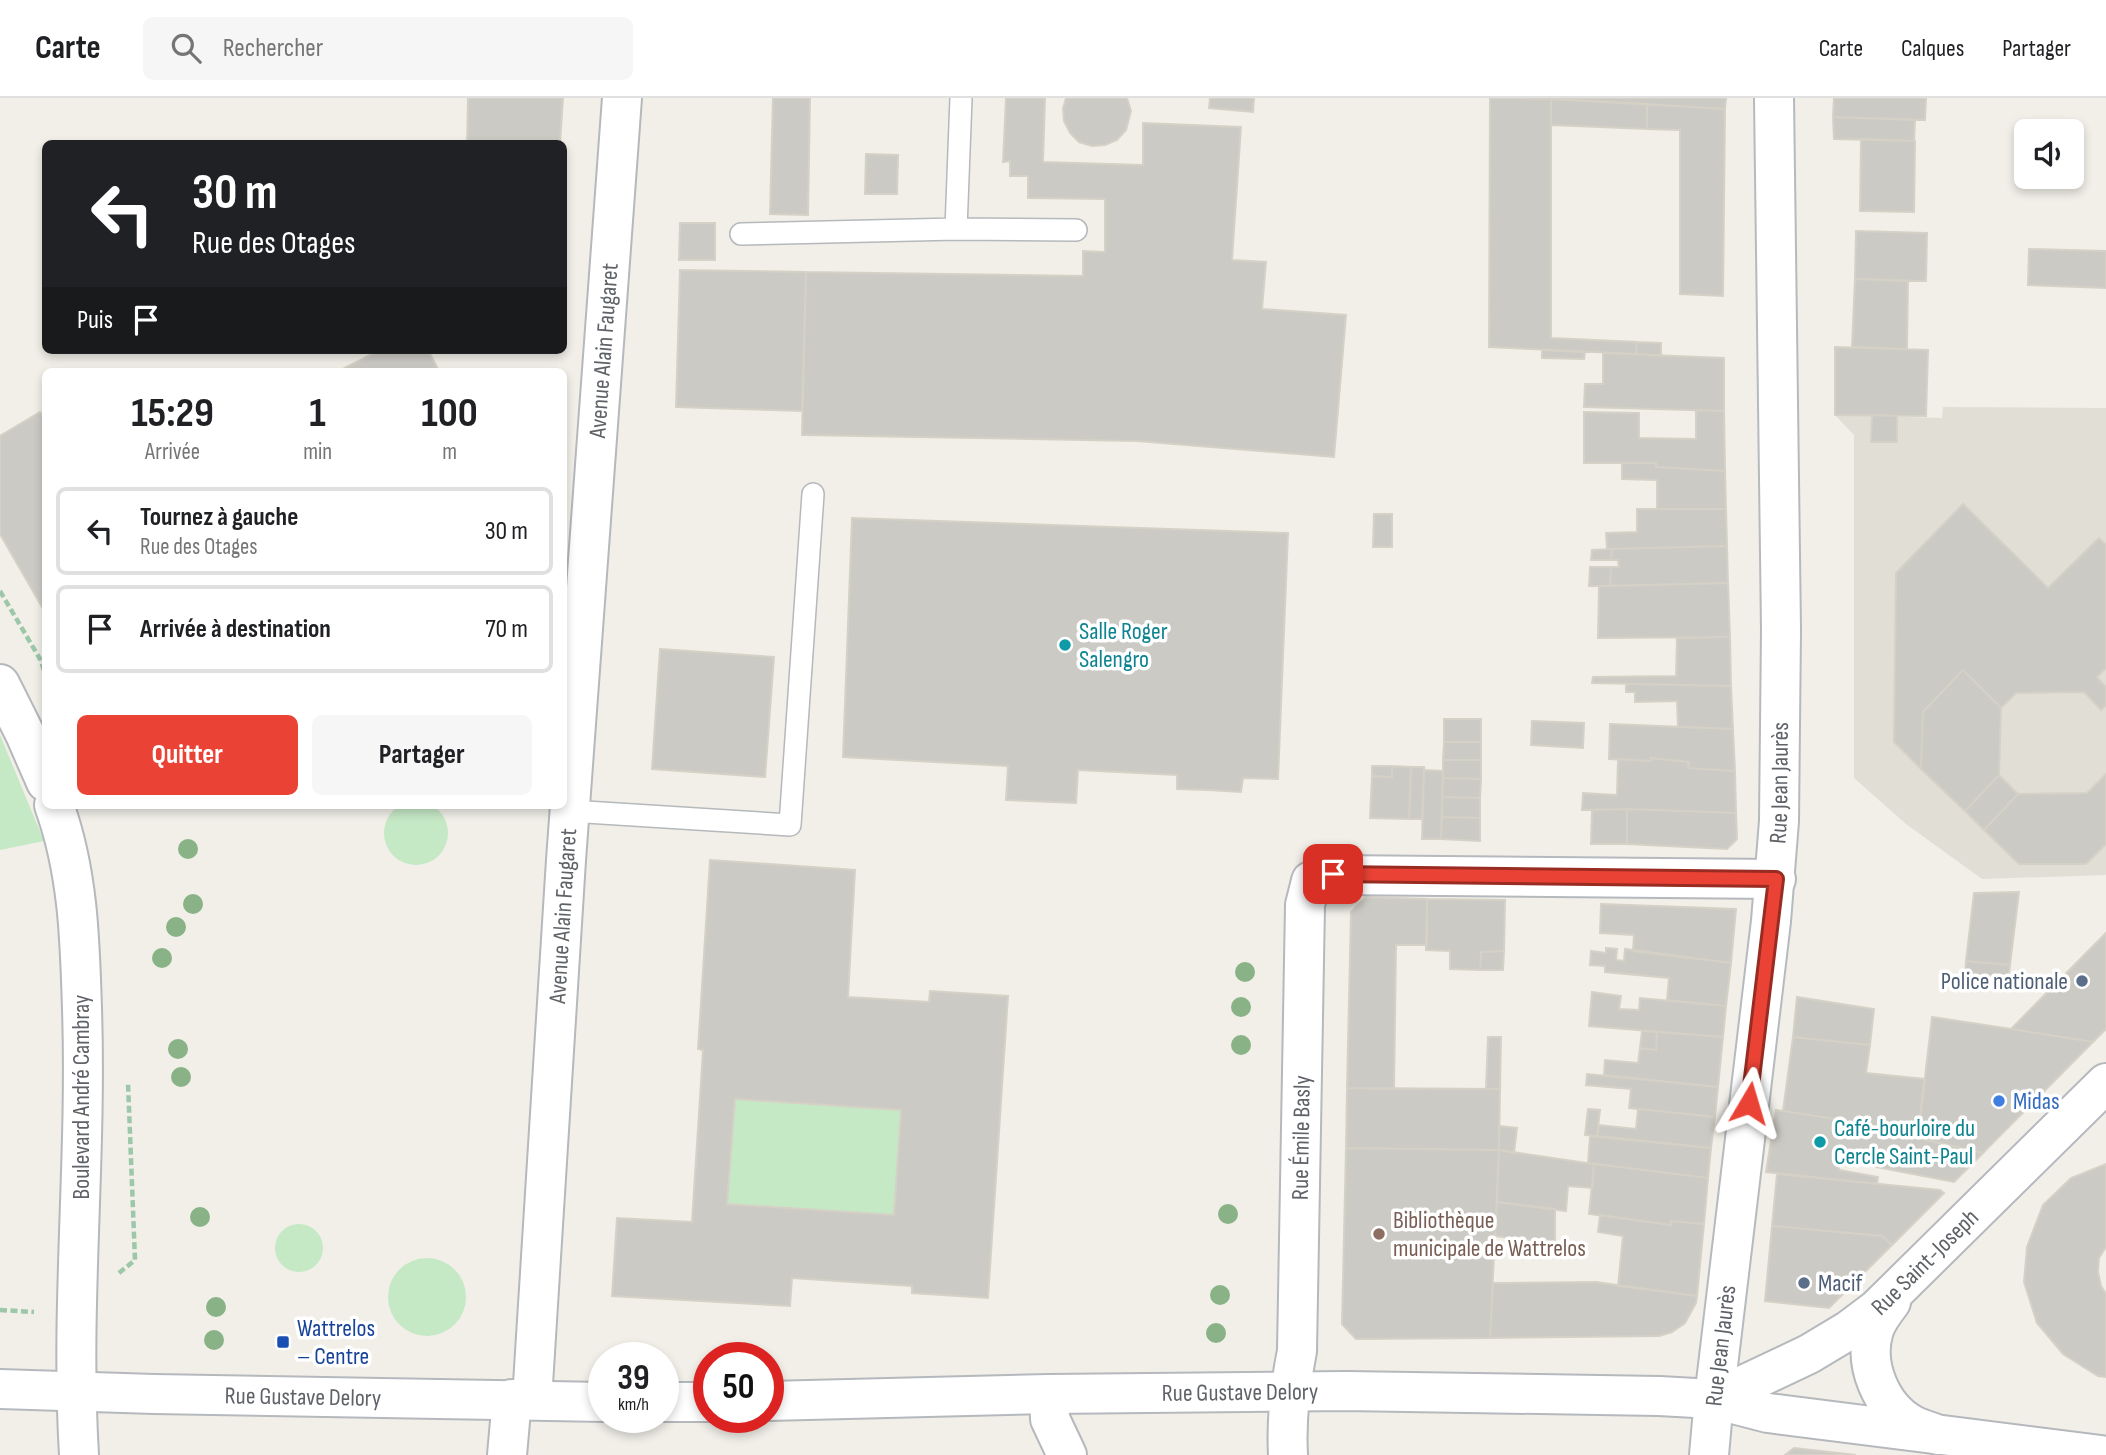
<!DOCTYPE html>
<html lang="fr">
<head>
<meta charset="utf-8">
<style>
  :root { --surface:#fff; --page:#f6f6f6; --text:#202124; --muted:#757577; --line:#e0e0e0; --accent:#ea4335 }
  body { margin:0; font-family:"Sofia Sans Condensed",sans-serif; background:var(--page); color:var(--text); height:100vh; display:flex; flex-direction:column; font-size:26px; white-space:nowrap }
  * { box-sizing:border-box; margin:0 }
  p { font-size:23px; color:var(--muted) }
  .icon { flex:none; width:38px; height:38px; fill:none; stroke:currentColor; stroke-width:2; stroke-linecap:round; stroke-linejoin:round }
  .map { position:relative; flex:1; overflow:hidden }
  .side { position:absolute; left:42px; top:270px; width:525px; height:441px; display:flex; flex-direction:column; background:var(--surface); border-radius:10px; box-shadow:0 4px 10px #0003 }
  .side>* { flex:none }
  .banner { position:absolute; left:42px; top:42px; width:525px; height:214px; border-radius:10px; box-shadow:0 4px 10px #0003; background:#202124; color:#fff; overflow:hidden }
  .controls { position:absolute; left:2014px; top:21px; display:grid; gap:14px }
  .controls a { display:grid; place-items:center; width:70px; height:70px; border-radius:10px; background:var(--surface); box-shadow:0 4px 10px #0003; font-size:35px }
  .speed { position:absolute; left:588px; top:1244px; display:flex; gap:14px; font-size:35px; font-weight:700; text-align:center }
  .speed>* { display:grid; place-content:center; width:91px; height:91px; border-radius:50%; background:var(--surface); box-shadow:0 4px 10px #0003; line-height:1 }
  .speed small { font-size:18px; font-weight:400 }
  .speed .limit { border:10px solid #d22; background:#fff; color:#111 }
  .pin { position:absolute; display:grid; place-items:center; width:60px; height:60px; color:#fff; margin:-30px; border-radius:14px; box-shadow:0 4px 10px #0006 }
  .me { position:absolute; width:77px; margin:-38px; rotate:7deg; stroke-linejoin:round; filter:drop-shadow(0 0 5px #0008) }
  .turn { display:flex; align-items:center; gap:24px; height:147px; padding:0 35px; font-size:32px }
  .turn .icon { width:91px; height:91px; stroke-width:2.5 }
  .turn b { display:block; font-size:49px; line-height:60px }
  .then { display:flex; align-items:center; height:66px; padding:0 35px; background:#0003; gap:14px; font-size:26px }
  .eta { display:flex; justify-content:space-evenly; align-items:center; height:119px; text-align:center }
  .eta b { font-size:42px; font-weight:700; line-height:49px }
  .action { display:flex; gap:14px; margin-top:auto; padding:14px 35px }
  .action a { flex:1; height:80px; border-radius:10px; background:var(--accent); color:#fff; font-size:28px; font-weight:700; line-height:80px; text-align:center }
  .action a+a { background:var(--page); color:var(--text) }
  ul { padding:0; list-style:none }
  li { display:flex; align-items:center; gap:21px; height:88px; margin:0 14px 10px; padding:0 21px; border:4px solid var(--line); border-radius:10px }
  li div { flex:1 }
  li b { display:block; font-size:26px }
  li em { font-style:normal }
  header { display:flex; align-items:center; gap:42px; box-sizing:border-box; height:98px; padding:0 35px; background:var(--surface); border-bottom:2px solid var(--line) }
  header strong { font-size:33px }
  nav { display:flex; gap:38px; margin-inline-start:auto; font-size:24px }
  .search { width:490px; height:63px; background:var(--page); display:flex; align-items:center; gap:18px; box-sizing:border-box; padding:0 24px; border-radius:10px; color:var(--muted); font-size:26px }
  .map>svg:first-child { display:block }
</style>
</head>
<body>
<header>
<strong>Carte</strong>
<div class="search"><svg class="icon" aria-label="search" viewBox="0 0 24 24"><circle cx="10" cy="10" r="6"/><path d="M15 15l6 6"/></svg>Rechercher</div>
<nav><a>Carte</a><a>Calques</a><a>Partager</a></nav>
</header>
<div class="map">
<svg width="2106" height="1357" viewBox="0 0 2106 1357">
  <rect width="100%" height="100%" fill="#f1efe8"/>
  <!-- education -->
  <path fill="#e1ded6" d="M 1943,309 L 2106,310 L 2106,777 L 1982,781 L 1906,726 L 1854,680 L 1854,337 L 1835,317 L 1942,320 Z"/>
  <!-- green -->
  <path fill="#c5e8c5" d="M 0,637 L 44,743 L 0,752 Z
    M384 735a32 32 0 1 1 64 0a32 32 0 1 1-64 0Z
    M 735,1001 L 901,1012 L 894,1117 L 727,1106 Z
    M275 1150a24 24 0 1 1 48 0a24 24 0 1 1-48 0Z
    M388 1199a39 39 0 1 1 78 0a39 39 0 1 1-78 0Z"/>
  <!-- building -->
  <path fill="#cccac5" stroke="#d6d1c6" stroke-width="2" fill-rule="evenodd" d="M 468,0 L 563,0 L 560,46 L 467,46 Z
    M 773,0 L 810,0 L 808,117 L 770,116 Z
    M 1006,0 L 1045,0 L 1043,64 L 1143,67 L 1143,25 L 1241,29 L 1232,162 L 1266,164 L 1262,211 L 1346,217 L 1334,359 L 1137,343 L 802,337 L 806,174 L 1083,178 L 1083,153 L 1105,154 L 1105,101 L 1028,100 L 1028,78 L 1010,78 L 1010,63 L 1003,64 Z
    M 1066,0 L 1127,0 L 1131,13 L 1126,32 L 1117,42 L 1105,47 L 1092,48 L 1079,44 L 1070,35 L 1064,23 L 1063,10 Z
    M 1210,0 L 1254,0 L 1253,14 L 1209,10 Z
    M 1490,0 L 1551,1 L 1551,240 L 1637,244 L 1636,256 L 1489,249 Z
    M 1533,0 L 1726,0 L 1725,11 Z
    M 1834,0 L 1926,0 L 1925,22 L 1833,19 Z
    M 1551,1 L 1647,6 L 1647,31 L 1551,27 Z
    M 1647,6 L 1725,11 L 1723,198 L 1680,196 L 1680,32 L 1647,31 Z
    M 1833,19 L 1915,22 L 1914,43 L 1834,41 Z
    M 1861,41 L 1915,43 L 1914,114 L 1860,113 Z
    M 866,56 L 898,57 L 897,96 L 865,96 Z
    M 680,125 L 715,125 L 715,162 L 679,162 Z
    M 1856,133 L 1927,135 L 1926,183 L 1855,181 Z
    M 2029,151 L 2106,153 L 2106,190 L 2028,187 Z
    M 680,172 L 806,174 L 802,313 L 676,309 Z
    M 1855,181 L 1908,183 L 1907,251 L 1852,249 Z
    M 1637,244 L 1661,245 L 1661,258 L 1636,256 Z
    M 1835,249 L 1928,252 L 1926,318 L 1835,317 Z
    M 380,252 L 428,252 L 439,273 L 339,273 Z
    M 1542,252 L 1559,253 L 1585,254 L 1584,261 L 1542,260 Z
    M 1603,255 L 1724,260 L 1724,313 L 1584,309 L 1585,286 L 1603,286 Z
    M 1696,312 L 1724,313 L 1725,373 L 1656,369 L 1656,365 L 1584,365 L 1584,314 L 1639,315 L 1639,340 L 1696,341 Z
    M 40,314 L 46,323 L 46,516 L 0,436 L 0,338 Z
    M 1872,317 L 1897,318 L 1897,344 L 1871,344 Z
    M 1622,365 L 1656,365 L 1656,369 L 1725,373 L 1726,411 L 1657,411 L 1657,382 L 1622,381 Z
    M 1963,406 L 2048,490 L 2099,440 L 2106,447 L 2106,570 L 2097,579 L 2106,589 L 2106,607 L 2101,612 L 2084,594 L 2016,595 L 2001,610 L 1963,572 L 1923,614 L 1921,671 L 1894,644 L 1896,475 Z
    M 1637,411 L 1726,411 L 1727,448 L 1607,451 L 1606,435 L 1637,434 Z
    M 1374,416 L 1392,416 L 1392,449 L 1373,449 Z
    M 852,420 L 1288,435 L 1278,681 L 1243,680 L 1241,694 L 1208,692 L 1177,691 L 1177,677 L 1078,672 L 1076,705 L 1006,702 L 1008,668 L 843,659 Z
    M 1727,448 L 1728,485 L 1610,488 L 1611,469 L 1619,469 L 1618,462 L 1611,462 L 1612,451 Z
    M 1612,451 L 1611,462 L 1591,462 L 1592,452 Z
    M 1590,469 L 1611,469 L 1610,488 L 1589,488 Z
    M 1728,485 L 1730,539 L 1598,540 L 1599,488 Z
    M 1730,539 L 1731,588 L 1592,585 L 1593,579 L 1676,578 L 1677,540 Z
    M 660,551 L 774,559 L 765,679 L 652,671 Z
    M 1963,572 L 2001,610 L 1999,677 L 1965,713 L 1921,671 L 1923,614 Z
    M 1626,586 L 1731,588 L 1733,631 L 1678,629 L 1677,603 L 1635,604 L 1635,594 L 1626,594 Z
    M 1444,621 L 1481,621 L 1481,644 L 1444,644 Z
    M 1532,623 L 1584,625 L 1583,650 L 1531,647 Z
    M 1610,626 L 1733,631 L 1735,673 L 1688,670 L 1689,664 L 1651,660 L 1651,663 L 1609,661 Z
    M 1444,644 L 1481,644 L 1481,662 L 1443,662 Z
    M 1651,660 L 1689,664 L 1688,670 L 1735,673 L 1736,715 L 1627,711 L 1582,712 L 1583,695 L 1617,697 L 1618,661 L 1651,663 Z
    M 1443,662 L 1481,662 L 1481,681 L 1443,680 Z
    M 1372,668 L 1392,668 L 1392,679 L 1372,678 Z
    M 1392,668 L 1411,669 L 1409,721 L 1370,720 L 1372,678 L 1392,679 Z
    M 1411,669 L 1424,669 L 1422,721 L 1409,721 Z
    M 1424,672 L 1443,673 L 1441,741 L 1422,741 Z
    M 2106,676 L 2106,746 L 2086,766 L 2019,766 L 1984,732 L 2018,696 L 2087,695 Z
    M 1999,677 L 2018,696 L 1984,732 L 1965,713 Z
    M 1443,680 L 1481,681 L 1480,700 L 1442,699 Z
    M 1442,699 L 1480,700 L 1480,720 L 1442,719 Z
    M 1627,711 L 1627,746 L 1591,746 L 1592,712 Z
    M 1627,711 L 1736,715 L 1737,741 L 1727,751 L 1627,746 Z
    M 1442,719 L 1480,720 L 1480,743 L 1441,741 Z
    M 710,762 L 855,772 L 848,899 L 929,904 L 930,893 L 1008,898 L 988,1200 L 912,1195 L 912,1188 L 792,1180 L 790,1208 L 612,1198 L 617,1120 L 692,1124 L 703,952 L 698,951 ZM 735,1001 L 901,1012 L 894,1117 L 727,1106 Z
    M 2019,794 L 2010,867 L 1966,863 L 1974,795 Z
    M 1366,799 L 1427,801 L 1427,847 L 1396,847 L 1394,991 L 1347,990 L 1351,814 Z
    M 1427,801 L 1505,802 L 1504,853 L 1481,854 L 1480,872 L 1450,871 L 1450,853 L 1426,852 Z
    M 1601,806 L 1736,811 L 1731,865 L 1633,853 L 1634,837 L 1600,835 Z
    M 2106,835 L 2106,931 L 2093,944 L 2011,931 Z
    M 1606,850 L 1617,851 L 1616,862 L 1624,863 L 1625,851 L 1731,865 L 1726,908 L 1667,902 L 1669,880 L 1605,874 L 1605,868 L 1590,867 L 1591,853 L 1606,855 Z
    M 1504,853 L 1503,872 L 1480,872 L 1481,854 Z
    M 1966,863 L 2010,867 L 2008,883 L 1965,878 Z
    M 1592,894 L 1621,898 L 1619,911 L 1639,912 L 1640,900 L 1726,908 L 1723,939 L 1589,928 Z
    M 1797,899 L 1874,911 L 1870,947 L 1793,939 Z
    M 1932,919 L 2011,931 L 2093,944 L 1983,1055 L 1918,1040 Z
    M 1642,933 L 1657,934 L 1656,952 L 1640,950 Z
    M 1657,934 L 1723,939 L 1718,989 L 1604,977 L 1605,962 L 1638,965 L 1640,950 L 1656,952 Z
    M 1488,939 L 1501,939 L 1500,991 L 1486,991 Z
    M 1793,939 L 1870,947 L 1866,975 L 1924,981 L 1918,1040 L 1829,1020 L 1783,1013 Z
    M 1587,976 L 1718,989 L 1715,1019 L 1629,1010 L 1631,991 L 1586,987 Z
    M 1347,990 L 1500,991 L 1499,1052 L 1346,1050 Z
    M 1588,1011 L 1600,1012 L 1597,1038 L 1585,1037 Z
    M 1638,1011 L 1715,1019 L 1711,1050 L 1597,1038 L 1599,1027 L 1636,1031 Z
    M 1776,1012 L 1829,1020 L 1983,1055 L 1954,1084 L 1840,1062 L 1839,1072 L 1878,1079 L 1877,1086 L 1766,1074 Z
    M 1499,1028 L 1517,1030 L 1514,1055 L 1499,1052 Z
    M 1590,1038 L 1711,1050 L 1708,1080 L 1588,1065 Z
    M 1346,1050 L 1499,1052 L 1490,1240 L 1356,1241 L 1342,1226 Z
    M 1499,1052 L 1594,1066 L 1592,1090 L 1568,1088 L 1566,1113 L 1497,1104 Z
    M 1594,1066 L 1708,1080 L 1704,1126 L 1671,1123 L 1671,1127 L 1589,1116 Z
    M 2106,1066 L 2106,1149 L 2099,1160 L 2098,1174 L 2101,1188 L 2106,1196 L 2106,1279 L 2098,1278 L 2063,1256 L 2037,1225 L 2024,1184 L 2027,1149 L 2043,1107 L 2071,1080 Z
    M 1777,1076 L 1940,1092 L 1944,1095 L 1892,1147 L 1882,1138 L 1772,1128 Z
    M 1497,1104 L 1555,1111 L 1555,1145 L 1495,1138 Z
    M 1600,1117 L 1671,1127 L 1671,1123 L 1704,1126 L 1697,1198 L 1618,1188 L 1623,1138 L 1598,1134 Z
    M 1772,1128 L 1882,1138 L 1892,1147 L 1829,1210 L 1765,1203 Z
    M 1596,1184 L 1697,1198 L 1696,1205 L 1685,1225 L 1672,1234 L 1659,1238 L 1490,1240 L 1493,1185 Z
    M 1794,1350 L 1856,1357 L 1785,1357 Z"/>
  <g fill="none" stroke-linecap="round" stroke-linejoin="round">
    <!-- service casing -->
    <g stroke="#b5b8bc" stroke-width="24">
      <path id="service" d="M 956,131 L 961,0
        M 741,136 L 956,131 L 1076,132
        M 570,713 L 790,727 L 813,396"/>
    </g>
    <!-- minor casing -->
    <g stroke="#b5b8bc" stroke-width="42">
      <g id="minor">
        <path d="M 0,586 L 25,636 L 46,684"/>
        <path d="M 54,707 C 78,773 80,841 82,911 C 87,1060 70,1209 79,1357"/>
        <path d="M 1891,1204 C 1885,1212 1877,1222 1874,1232 C 1863,1266 1881,1310 1913,1327 C 1920,1331 1930,1333 1938,1337"/>
        <path id="s1" d="M 0,1291 L 154,1296 L 604,1304"/>
        <path d="M 1049,1296 L 1050,1321 L 1067,1357"/>
        <path id="s2" d="M 532,1302 L 566,762 L 622,0"/>
        <path id="s3" d="M 768,1303 L 1049,1296 L 1346,1293 L 1659,1298 L 1714,1301 L 1809,1256 L 1849,1232 L 1877,1211 L 2106,985"/>
        <path d="M 663,1304 L 709,1304"/>
        <path d="M 507,1357 L 512,1301"/>
        <path id="s4" d="M 1288,1357 C 1286,1321 1290,1288 1297,1253 L 1305,807 L 1311,783 L 1333,777 L 1776,781"/>
      </g>
    </g>
    <!-- tertiary casing -->
    <g stroke="#b5b8bc" stroke-width="42">
      <path id="tertiary" d="M 1714,1301 L 1768,1315 L 2101,1357"/>
    </g>
    <!-- secondary casing -->
    <g stroke="#b6babf" stroke-width="42">
      <g id="secondary">
        <path id="s5" d="M 1709,1357 L 1714,1301 L 1771,823 L 1779,723 L 1781,532 L 1774,0"/>
      </g>
    </g>
    <!-- path -->
    <path stroke="#9cc7a9" stroke-width="4.5" stroke-dasharray="7 3.5" stroke-linecap="butt" d="M 0,493 L 40,561 L 45,575
      M 119,1175 L 135,1162 L 128,985
      M 0,1212 L 34,1214"/>
    <!-- service -->
    <use href="#service" stroke="#fff" stroke-width="21"/>
    <!-- minor -->
    <use href="#minor" stroke="#fff" stroke-width="38"/>
    <!-- tertiary -->
    <use href="#tertiary" stroke="#fff" stroke-width="38"/>
    <!-- secondary -->
    <use href="#secondary" stroke="#fff" stroke-width="38"/>
  </g>
  <!-- trees -->
  <g fill="#89b387">
    <circle cx="188" cy="751" r="10"/>
    <circle cx="193" cy="806" r="10"/>
    <circle cx="176" cy="829" r="10"/>
    <circle cx="162" cy="860" r="10"/>
    <circle cx="1245" cy="874" r="10"/>
    <circle cx="1241" cy="909" r="10"/>
    <circle cx="1241" cy="947" r="10"/>
    <circle cx="178" cy="951" r="10"/>
    <circle cx="181" cy="979" r="10"/>
    <circle cx="1228" cy="1116" r="10"/>
    <circle cx="200" cy="1119" r="10"/>
    <circle cx="1220" cy="1197" r="10"/>
    <circle cx="216" cy="1209" r="10"/>
    <circle cx="1216" cy="1235" r="10"/>
    <circle cx="214" cy="1242" r="10"/>
  </g>
  <g fill="none" stroke-linecap="round" stroke-linejoin="round">
    <!-- route casing -->
    <g stroke="#982c22" stroke-width="18">
      <path id="route" d="M 1333,776 L 1776,781 L 1749,1005"/>
    </g>
    <!-- route -->
    <use href="#route" stroke="#ea4335" stroke-width="12"/>
  </g>
  <!-- markers -->
  <g fill="#0f9aa8" stroke="#fff" stroke-width="2.5">
    <circle cx="1065" cy="547" r="7"/>
    <circle cx="1820" cy="1044" r="7"/>
  </g>
  <g fill="#5c6f8a" stroke="#fff" stroke-width="2.5">
    <circle cx="2082" cy="883" r="7"/>
    <circle cx="1804" cy="1185" r="7"/>
  </g>
  <circle fill="#3f7fe0" stroke="#fff" stroke-width="2.5" cx="1999" cy="1003" r="7"/>
  <circle fill="#8d6e63" stroke="#fff" stroke-width="2.5" cx="1379" cy="1136" r="7"/>
  <rect fill="#1a4fb4" stroke="#fff" stroke-width="2.5" x="276" y="1237" width="14" height="14" rx="3.5"/>
  <g text-anchor="middle" dominant-baseline="central" stroke-width="7" stroke-linejoin="round" paint-order="stroke">
    <!-- street labels -->
    <g font-size="24" fill="#5f6368" stroke="#fff">
      <text stroke="none"><textPath href="#s2" startOffset="1052">Avenue Alain Faugaret</textPath></text>
      <text stroke="none"><textPath href="#s5" startOffset="676">Rue Jean Jaurès</textPath></text>
      <text stroke="none"><textPath href="#s2" startOffset="485">Avenue Alain Faugaret</textPath></text>
      <text transform="translate(81 999) rotate(-90)">Boulevard André Cambray</text>
      <text stroke="none"><textPath href="#s4" startOffset="318">Rue Émile Basly</textPath></text>
      <text stroke="none"><textPath href="#s3" startOffset="1200">Rue Saint-Joseph</textPath></text>
      <text stroke="none"><textPath href="#s5" startOffset="110">Rue Jean Jaurès</textPath></text>
      <text stroke="none"><textPath href="#s3" startOffset="472">Rue Gustave Delory</textPath></text>
      <text stroke="none"><textPath href="#s1" startOffset="303">Rue Gustave Delory</textPath></text>
    </g>
    <!-- culture labels -->
    <g font-size="24" fill="#0d838f" stroke="#fff" text-anchor="start">
      <text x="1079" y="533">Salle Roger<tspan x="1079" dy="28">Salengro</tspan></text>
      <text x="1834" y="1030">Café-bourloire du<tspan x="1834" dy="28">Cercle Saint-Paul</tspan></text>
    </g>
    <!-- service labels -->
    <g font-size="24" fill="#4e5e75" stroke="#fff" text-anchor="end">
      <text x="2068" y="883">Police nationale</text>
      <text x="1818" y="1185" text-anchor="start">Macif</text>
    </g>
    <!-- shop labels -->
    <g font-size="24" fill="#366cbe" stroke="#fff" text-anchor="start">
      <text x="2013" y="1003">Midas</text>
    </g>
    <!-- education labels -->
    <g font-size="24" fill="#785e54" stroke="#fff" text-anchor="start">
      <text x="1393" y="1122">Bibliothèque<tspan x="1393" dy="28">municipale de Wattrelos</tspan></text>
    </g>
    <!-- transit labels -->
    <g font-size="24" fill="#164399" stroke="#fff" text-anchor="start">
      <text x="297" y="1230">Wattrelos<tspan x="297" dy="28">– Centre</tspan></text>
    </g>
  </g>
</svg>
<div class="controls">
<a><svg class="icon" aria-label="sound" viewBox="0 0 24 24"><path d="M4 9h4l5-4v14l-5-4H4zM17 9q2 3 0 6"/></svg></a>
</div>
<div class="speed"><div>39<small>km/h</small></div><div class="limit">50</div></div>
<div class="pin" style="left:1333px;top:776px;background:#d93025"><svg class="icon" aria-label="arrive" viewBox="0 0 24 24"><path d="M6 21V4h12l-3 4 3 4H6"/></svg></div>
<svg class="me" style="left:1749px;top:1005px" viewBox="-20 -20 40 40"><path d="M0-17L14 15 0 8-14 15z" fill="#ea4335" stroke="#fff" stroke-width="4"/></svg>
<div class="banner">
<div class="turn"><svg class="icon" aria-label="left" viewBox="0 0 24 24"><path d="M17 20v-9H6M10 6l-5 5 5 5"/></svg><div><b>30 m</b>Rue des Otages</div></div>
<div class="then">Puis<svg class="icon" aria-label="arrive" viewBox="0 0 24 24"><path d="M6 21V4h12l-3 4 3 4H6"/></svg></div>
</div>
<section class="side">
<div class="eta">
<div><b>15:29</b><p>Arrivée</p></div>
<div><b>1</b><p>min</p></div>
<div><b>100</b><p>m</p></div>
</div>
<ul>
<li><svg class="icon" aria-label="left" viewBox="0 0 24 24"><path d="M17 20v-9H6M10 6l-5 5 5 5"/></svg><div><b>Tournez à gauche</b><p>Rue des Otages</p></div><em>30 m</em></li>
<li><svg class="icon" aria-label="arrive" viewBox="0 0 24 24"><path d="M6 21V4h12l-3 4 3 4H6"/></svg><div><b>Arrivée à destination</b></div><em>70 m</em></li>
</ul>
<div class="action"><a>Quitter</a><a>Partager</a></div>
</section>
</div>
</body>
</html>
